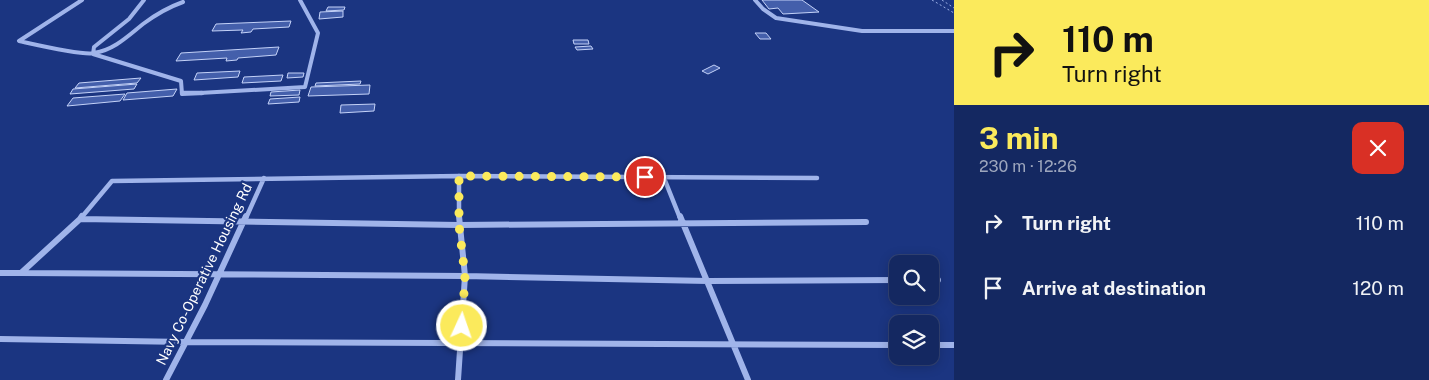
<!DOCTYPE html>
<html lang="en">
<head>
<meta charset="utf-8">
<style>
  :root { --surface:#142861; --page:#1d3067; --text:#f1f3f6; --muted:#9da6bd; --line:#334476; --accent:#fbea5c }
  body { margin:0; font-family:"Public Sans",sans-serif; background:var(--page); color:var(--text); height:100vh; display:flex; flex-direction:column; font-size:19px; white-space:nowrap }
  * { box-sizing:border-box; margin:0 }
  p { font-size:16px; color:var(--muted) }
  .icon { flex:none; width:28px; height:28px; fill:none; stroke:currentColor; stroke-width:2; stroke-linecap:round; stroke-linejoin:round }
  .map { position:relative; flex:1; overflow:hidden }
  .details { display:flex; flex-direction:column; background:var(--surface); width:475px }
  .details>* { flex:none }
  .hud { background:#fbea5c; color:#111; overflow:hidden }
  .controls { position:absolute; left:889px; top:255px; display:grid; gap:10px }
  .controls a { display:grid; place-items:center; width:50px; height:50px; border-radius:10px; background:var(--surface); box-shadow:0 2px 12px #0003,0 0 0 1px var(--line); font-size:25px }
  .pin { position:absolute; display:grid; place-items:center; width:42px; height:42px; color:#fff; margin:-21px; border:2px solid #fff; border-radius:50%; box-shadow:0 1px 5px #0007 }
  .me { position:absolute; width:55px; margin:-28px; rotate:3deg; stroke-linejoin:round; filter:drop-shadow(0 0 4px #0008) }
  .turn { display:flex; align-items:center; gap:18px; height:105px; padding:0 25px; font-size:22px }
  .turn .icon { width:65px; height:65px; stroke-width:2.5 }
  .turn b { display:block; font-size:35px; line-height:42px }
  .round { display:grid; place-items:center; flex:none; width:52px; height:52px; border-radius:10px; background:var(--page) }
  .headline { display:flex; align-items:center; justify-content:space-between; height:85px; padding:0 25px }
  h1 { font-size:30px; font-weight:700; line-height:38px; color:var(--accent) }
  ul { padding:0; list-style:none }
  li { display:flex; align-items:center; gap:15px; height:65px; padding:0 25px }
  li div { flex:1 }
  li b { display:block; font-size:19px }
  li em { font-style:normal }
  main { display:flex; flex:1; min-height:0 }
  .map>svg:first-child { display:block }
</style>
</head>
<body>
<main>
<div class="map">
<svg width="954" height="380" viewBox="0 0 954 380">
  <rect width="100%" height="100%" fill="#1b3581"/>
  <!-- building -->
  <path fill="#445fab" stroke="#c4d2f8" d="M 762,0 L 802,0 L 819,12 L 783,14 L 778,8 L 769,9 Z
    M 328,7 L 345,7 L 344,10 L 326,11 Z
    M 343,11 L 343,17 L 319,19 L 320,12 Z
    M 291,21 L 289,27 L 253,29 L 251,32 L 241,33 L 243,30 L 212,31 L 216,24 Z
    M 755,33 L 766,33 L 771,39 L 760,39 Z
    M 573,40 L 588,40 L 589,44 L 574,44 Z
    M 591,46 L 593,49 L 577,50 L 575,47 Z
    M 279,47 L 276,55 L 238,58 L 237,60 L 226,61 L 227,58 L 176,61 L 181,53 Z
    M 714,65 L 720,68 L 708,74 L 702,71 Z
    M 240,71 L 238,77 L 194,80 L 197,73 Z
    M 288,73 L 304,73 L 303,77 L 287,78 Z
    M 283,75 L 281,81 L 242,83 L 244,77 Z
    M 141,78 L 137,83 L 75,88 L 79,83 Z
    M 361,81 L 360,84 L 315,86 L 316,83 Z
    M 137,84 L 134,89 L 70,94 L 73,89 Z
    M 370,85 L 369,94 L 308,96 L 311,87 Z
    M 177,89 L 173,96 L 123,100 L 127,93 Z
    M 300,90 L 299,95 L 270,96 L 271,92 Z
    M 125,94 L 120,101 L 67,106 L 73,98 Z
    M 300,97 L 299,102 L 268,104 L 270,99 Z
    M 375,104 L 374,111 L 340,113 L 341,105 Z"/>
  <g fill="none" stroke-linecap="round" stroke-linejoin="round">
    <!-- path -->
    <path stroke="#a0b4ea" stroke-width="1" stroke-dasharray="2 2.5" stroke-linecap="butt" d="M 932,0 L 954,13
      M 942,0 L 954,8"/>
    <!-- street-far2 -->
    <path stroke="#a0b4ea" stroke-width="4" d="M 82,0 L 19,41 C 33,44 84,56 94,53 C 114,50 128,36 143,24 C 155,15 169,7 183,2
      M 144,0 L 129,19 L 94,47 L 93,54 L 181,81 L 182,94 L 305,87 L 318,33 L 300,0
      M 755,0 L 763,9 L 776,18 L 862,31 L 954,31"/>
    <!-- street-far1 -->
    <path stroke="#a0b4ea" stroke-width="4.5" d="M 182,93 L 202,93
      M 459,176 L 459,218
      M 664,178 L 680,218
      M 81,218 L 112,181 L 459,176 L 817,178
      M 246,218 L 264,178"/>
    <!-- street -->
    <path stroke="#a0b4ea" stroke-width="6" d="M 82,216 L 80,219 L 459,225 L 866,222
      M 680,216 L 748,380
      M 0,273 L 21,273 L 80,219
      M 21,273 L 465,276 L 708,281 L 898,280
      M 930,280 L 938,280
      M 0,339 L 186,342 L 898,345
      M 930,345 L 954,345
      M 166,380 L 205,305 L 246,216
      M 458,380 L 465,276 L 459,216"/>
  </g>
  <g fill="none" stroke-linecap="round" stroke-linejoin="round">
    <!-- route -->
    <path stroke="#fbea5c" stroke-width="9" stroke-dasharray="0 16.2" d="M 462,326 L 465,276 L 459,225 L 459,176 L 645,177"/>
  </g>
  <g text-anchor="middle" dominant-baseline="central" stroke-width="4.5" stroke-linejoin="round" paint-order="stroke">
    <!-- street labels -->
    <g font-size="14" fill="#fff" stroke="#1b3581">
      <text transform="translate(204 274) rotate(-64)">Navy Co-Operative Housing Rd</text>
    </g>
  </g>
</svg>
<div class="controls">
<a><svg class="icon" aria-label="search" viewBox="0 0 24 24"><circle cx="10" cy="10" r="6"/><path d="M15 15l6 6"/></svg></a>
<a><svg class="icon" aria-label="layers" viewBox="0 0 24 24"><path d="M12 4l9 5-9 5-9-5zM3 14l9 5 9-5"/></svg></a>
</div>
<div class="pin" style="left:645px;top:177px;background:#d93025"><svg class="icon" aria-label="arrive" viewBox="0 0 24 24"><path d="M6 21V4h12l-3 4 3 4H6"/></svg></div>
<svg class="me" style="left:462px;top:326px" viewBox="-20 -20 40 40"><circle r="17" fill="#fbea5c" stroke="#fff" stroke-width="3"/><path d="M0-11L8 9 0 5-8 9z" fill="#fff"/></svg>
</div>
<section class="details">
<div class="hud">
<div class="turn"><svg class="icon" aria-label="right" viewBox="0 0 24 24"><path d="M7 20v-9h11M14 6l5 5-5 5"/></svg><div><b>110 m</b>Turn right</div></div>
</div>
<div class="headline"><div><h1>3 min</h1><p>230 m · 12:26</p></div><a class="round" style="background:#d93025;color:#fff"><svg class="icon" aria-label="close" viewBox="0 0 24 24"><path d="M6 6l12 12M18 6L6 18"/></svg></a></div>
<ul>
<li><svg class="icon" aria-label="right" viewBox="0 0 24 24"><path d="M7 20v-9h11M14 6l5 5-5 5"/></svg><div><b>Turn right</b></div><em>110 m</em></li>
<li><svg class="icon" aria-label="arrive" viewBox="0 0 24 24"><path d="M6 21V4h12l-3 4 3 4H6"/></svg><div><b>Arrive at destination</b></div><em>120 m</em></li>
</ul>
</section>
</main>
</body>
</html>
